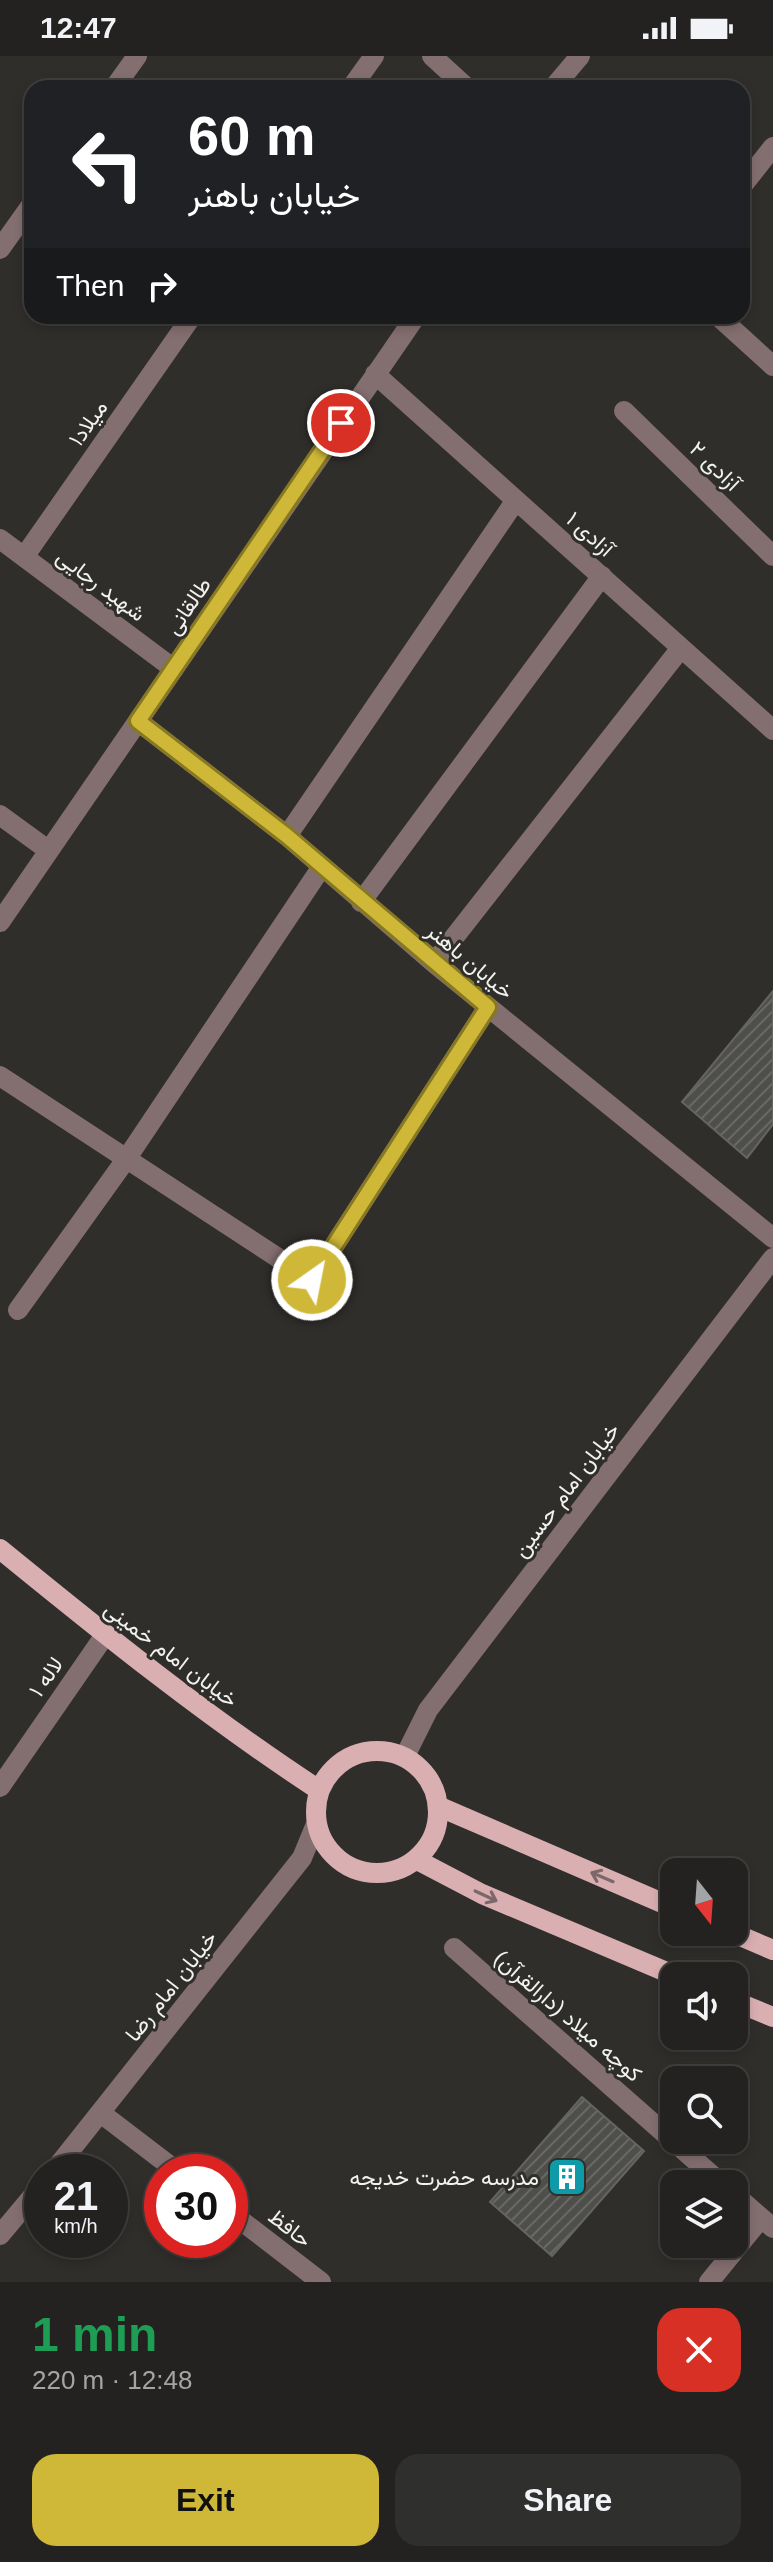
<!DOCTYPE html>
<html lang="en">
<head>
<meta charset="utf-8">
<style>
  :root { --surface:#232220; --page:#2f2f2d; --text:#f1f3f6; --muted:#a3a4a5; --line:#403f3e; --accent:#cfb837 }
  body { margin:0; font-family:Arial,Vazirmatn,sans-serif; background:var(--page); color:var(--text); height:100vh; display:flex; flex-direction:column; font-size:30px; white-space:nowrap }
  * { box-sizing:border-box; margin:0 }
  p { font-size:26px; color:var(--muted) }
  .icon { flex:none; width:44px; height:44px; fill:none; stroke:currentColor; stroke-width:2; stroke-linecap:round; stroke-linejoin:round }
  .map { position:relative; height:2226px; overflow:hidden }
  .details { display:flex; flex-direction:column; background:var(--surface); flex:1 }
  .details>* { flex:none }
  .hud { position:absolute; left:24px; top:24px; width:726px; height:244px; border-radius:24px; box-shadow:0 4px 12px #0003,0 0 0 2px var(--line); background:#202124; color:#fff; overflow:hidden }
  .needle { width:52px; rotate:163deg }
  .tools { position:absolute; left:660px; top:1802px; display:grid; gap:16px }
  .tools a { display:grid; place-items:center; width:88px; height:88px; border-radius:16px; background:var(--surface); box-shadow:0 4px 12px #0003,0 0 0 2px var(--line); font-size:40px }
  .speed { position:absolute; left:24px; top:2098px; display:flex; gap:16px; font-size:40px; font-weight:700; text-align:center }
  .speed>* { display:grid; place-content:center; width:104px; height:104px; border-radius:50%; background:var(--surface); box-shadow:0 4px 12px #0003,0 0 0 2px var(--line); line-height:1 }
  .speed small { font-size:20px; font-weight:400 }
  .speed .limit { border:12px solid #d22; background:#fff; color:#111 }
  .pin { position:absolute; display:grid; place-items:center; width:68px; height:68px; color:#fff; margin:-34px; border:4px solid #fff; border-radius:50%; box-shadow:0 2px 8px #0007 }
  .me { position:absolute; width:88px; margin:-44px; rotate:33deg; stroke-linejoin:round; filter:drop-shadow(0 0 6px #0008) }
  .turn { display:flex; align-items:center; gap:28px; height:168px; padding:0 32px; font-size:36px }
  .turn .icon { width:104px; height:104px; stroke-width:2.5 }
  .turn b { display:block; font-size:56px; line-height:68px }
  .then { display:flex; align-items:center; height:76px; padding:0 32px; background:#0003; gap:16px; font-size:30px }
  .round { display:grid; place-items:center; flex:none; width:84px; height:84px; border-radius:24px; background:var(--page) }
  .overview { display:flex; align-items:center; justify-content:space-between; height:136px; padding:0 32px }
  h1 { font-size:48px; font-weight:700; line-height:60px; color:#1e9e55 }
  .cta { display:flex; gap:16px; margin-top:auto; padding:16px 32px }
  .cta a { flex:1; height:92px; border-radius:24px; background:var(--accent); color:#111; font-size:32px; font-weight:700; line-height:92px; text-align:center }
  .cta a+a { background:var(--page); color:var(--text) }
  .status { display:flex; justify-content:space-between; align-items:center; height:56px; padding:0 40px; background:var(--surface); direction:ltr }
  .status svg { height:22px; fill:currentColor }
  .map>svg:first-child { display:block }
</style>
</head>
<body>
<div class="status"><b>12:47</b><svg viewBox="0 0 49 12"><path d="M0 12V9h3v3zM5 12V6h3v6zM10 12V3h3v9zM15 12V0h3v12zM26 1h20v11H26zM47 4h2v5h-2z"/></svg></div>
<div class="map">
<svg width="773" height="2226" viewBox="0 0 773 2226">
  <defs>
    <pattern id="building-hatch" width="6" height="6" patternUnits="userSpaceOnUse" patternTransform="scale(2)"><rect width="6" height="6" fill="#4e4e4a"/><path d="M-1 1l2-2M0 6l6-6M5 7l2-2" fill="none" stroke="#686864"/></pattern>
  </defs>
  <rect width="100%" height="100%" fill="#2f2e2b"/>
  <!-- building -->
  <path fill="url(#building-hatch)" stroke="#656460" stroke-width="2" d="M 773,935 L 773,1068 L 747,1102 L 682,1046 Z
    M 582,2041 L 644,2095 L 552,2200 L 490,2146 Z"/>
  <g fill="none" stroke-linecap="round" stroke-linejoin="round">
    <!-- minor -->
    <path stroke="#846f70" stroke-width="20" d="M 432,0 L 467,32
      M 114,32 L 137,0
      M 351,32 L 374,0
      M 553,32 L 580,0
      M 742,130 L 773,91
      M 0,193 L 32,148
      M 718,260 L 773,310
      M 375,318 L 773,674
      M 624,355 L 773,500
      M 0,483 L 174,613
      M 24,501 L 192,260
      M 138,665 L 287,780 L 434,907 L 773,1182
      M 0,759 L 48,794
      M 287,780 L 516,444
      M 361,846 L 602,520
      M 0,866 L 416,260
      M 434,907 L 681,592
      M 0,1020 L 312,1224 L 488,951
      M 18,1254 L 127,1102 L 321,812
      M 405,1700 L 428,1654 L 773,1202
      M 0,1731 L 105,1579
      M 454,1892 L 722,2128
      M 102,2058 L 178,2116
      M 53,2116 L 302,1802 L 316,1768
      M 734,2138 L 773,2172
      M 230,2156 L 321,2226
      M 0,2179 L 42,2129
      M 709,2226 L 761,2162"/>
    <!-- major -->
    <path stroke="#daafb2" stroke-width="20" d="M 0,1493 C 103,1577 207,1661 319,1734
      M316 1756a61 61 0 1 1 122 0a61 61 0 1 1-122 0Z
      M 440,1751 L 674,1852
      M 417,1804 L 482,1838 L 676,1920
      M 731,1876 L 773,1894
      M 734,1945 L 773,1961"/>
  </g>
  <!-- one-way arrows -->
  <defs><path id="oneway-shaft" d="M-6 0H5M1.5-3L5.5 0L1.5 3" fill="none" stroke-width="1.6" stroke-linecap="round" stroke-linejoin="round" transform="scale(2)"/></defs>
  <g stroke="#7c6868">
    <use href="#oneway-shaft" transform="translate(602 1821) rotate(-157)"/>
    <use href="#oneway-shaft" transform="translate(486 1840) rotate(25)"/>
  </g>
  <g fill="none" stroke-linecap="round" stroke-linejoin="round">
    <!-- route casing -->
    <g stroke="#877824" stroke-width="20">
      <path id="route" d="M 312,1224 L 488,951 L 287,780 L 138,665 L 341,367"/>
    </g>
    <!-- route -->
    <use href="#route" stroke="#cfb837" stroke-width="14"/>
  </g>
  <!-- icons -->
  <defs>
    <g id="building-square" transform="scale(2)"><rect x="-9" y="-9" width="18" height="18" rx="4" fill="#0f9aa8" stroke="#2f2e2b"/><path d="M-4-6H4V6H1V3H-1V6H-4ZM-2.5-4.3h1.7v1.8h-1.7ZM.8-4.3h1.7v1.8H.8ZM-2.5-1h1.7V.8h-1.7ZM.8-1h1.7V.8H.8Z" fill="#fff"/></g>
  </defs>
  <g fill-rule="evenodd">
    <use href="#building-square" x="567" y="2121"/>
  </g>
  <g text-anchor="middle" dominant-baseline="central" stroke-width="6" stroke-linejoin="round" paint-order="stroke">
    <!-- street labels -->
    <g font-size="22" fill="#f2f2f0" stroke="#2f2e2b">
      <text transform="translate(88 367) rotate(-55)">میلاد۱</text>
      <text transform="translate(715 410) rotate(44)">آزادی ۲</text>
      <text transform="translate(590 478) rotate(42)">آزادی ۱</text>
      <text transform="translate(101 529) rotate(37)">شهید رجایی</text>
      <text transform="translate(188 550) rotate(-56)">طالقانی</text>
      <text transform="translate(470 905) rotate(40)">خیابان باهنر</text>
      <text transform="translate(566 1434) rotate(-53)">خیابان امام حسین</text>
      <text transform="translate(171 1598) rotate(37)">خیابان امام خمینی</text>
      <text transform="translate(46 1621) rotate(-55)">لاله ۱</text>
      <text transform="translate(171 1930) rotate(-52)">خیابان امام رضا</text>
      <text transform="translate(568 1960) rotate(41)">کوچه میلاد (دارالقرآن)</text>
      <text transform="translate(290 2172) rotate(38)">حافظ</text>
    </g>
    <!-- poi labels -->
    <g font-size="22" fill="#f2f2f0" stroke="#2f2e2b" text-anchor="end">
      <text x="539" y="2121">مدرسه حضرت خدیجه</text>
    </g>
  </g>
</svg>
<div class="tools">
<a><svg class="needle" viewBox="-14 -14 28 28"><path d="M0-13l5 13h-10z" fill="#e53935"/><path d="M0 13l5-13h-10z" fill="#a3a4a5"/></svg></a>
<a><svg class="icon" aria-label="sound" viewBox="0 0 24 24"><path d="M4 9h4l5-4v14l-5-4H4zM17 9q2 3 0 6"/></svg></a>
<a><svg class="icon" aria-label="search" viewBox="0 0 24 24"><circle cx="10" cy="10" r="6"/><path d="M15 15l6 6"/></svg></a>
<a><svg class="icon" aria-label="layers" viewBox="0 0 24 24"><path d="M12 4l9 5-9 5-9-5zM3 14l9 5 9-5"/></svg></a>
</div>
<div class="speed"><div>21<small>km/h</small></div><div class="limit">30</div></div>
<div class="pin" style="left:341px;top:367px;background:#d93025"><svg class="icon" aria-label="arrive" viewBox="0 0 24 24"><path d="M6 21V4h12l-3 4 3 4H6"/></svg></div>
<svg class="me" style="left:312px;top:1224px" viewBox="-20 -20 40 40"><circle r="17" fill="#cfb837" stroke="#fff" stroke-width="3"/><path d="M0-11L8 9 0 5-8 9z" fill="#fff"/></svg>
<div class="hud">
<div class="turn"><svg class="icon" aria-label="left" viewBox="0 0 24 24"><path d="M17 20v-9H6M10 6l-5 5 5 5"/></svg><div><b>60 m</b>خیابان باهنر</div></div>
<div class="then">Then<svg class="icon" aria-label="right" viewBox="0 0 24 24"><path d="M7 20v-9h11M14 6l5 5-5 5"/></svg></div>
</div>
</div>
<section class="details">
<div class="overview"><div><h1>1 min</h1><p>220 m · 12:48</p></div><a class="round" style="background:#d93025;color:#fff"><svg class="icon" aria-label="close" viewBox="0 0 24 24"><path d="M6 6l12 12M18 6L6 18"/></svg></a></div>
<div class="cta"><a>Exit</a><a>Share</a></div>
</section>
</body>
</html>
